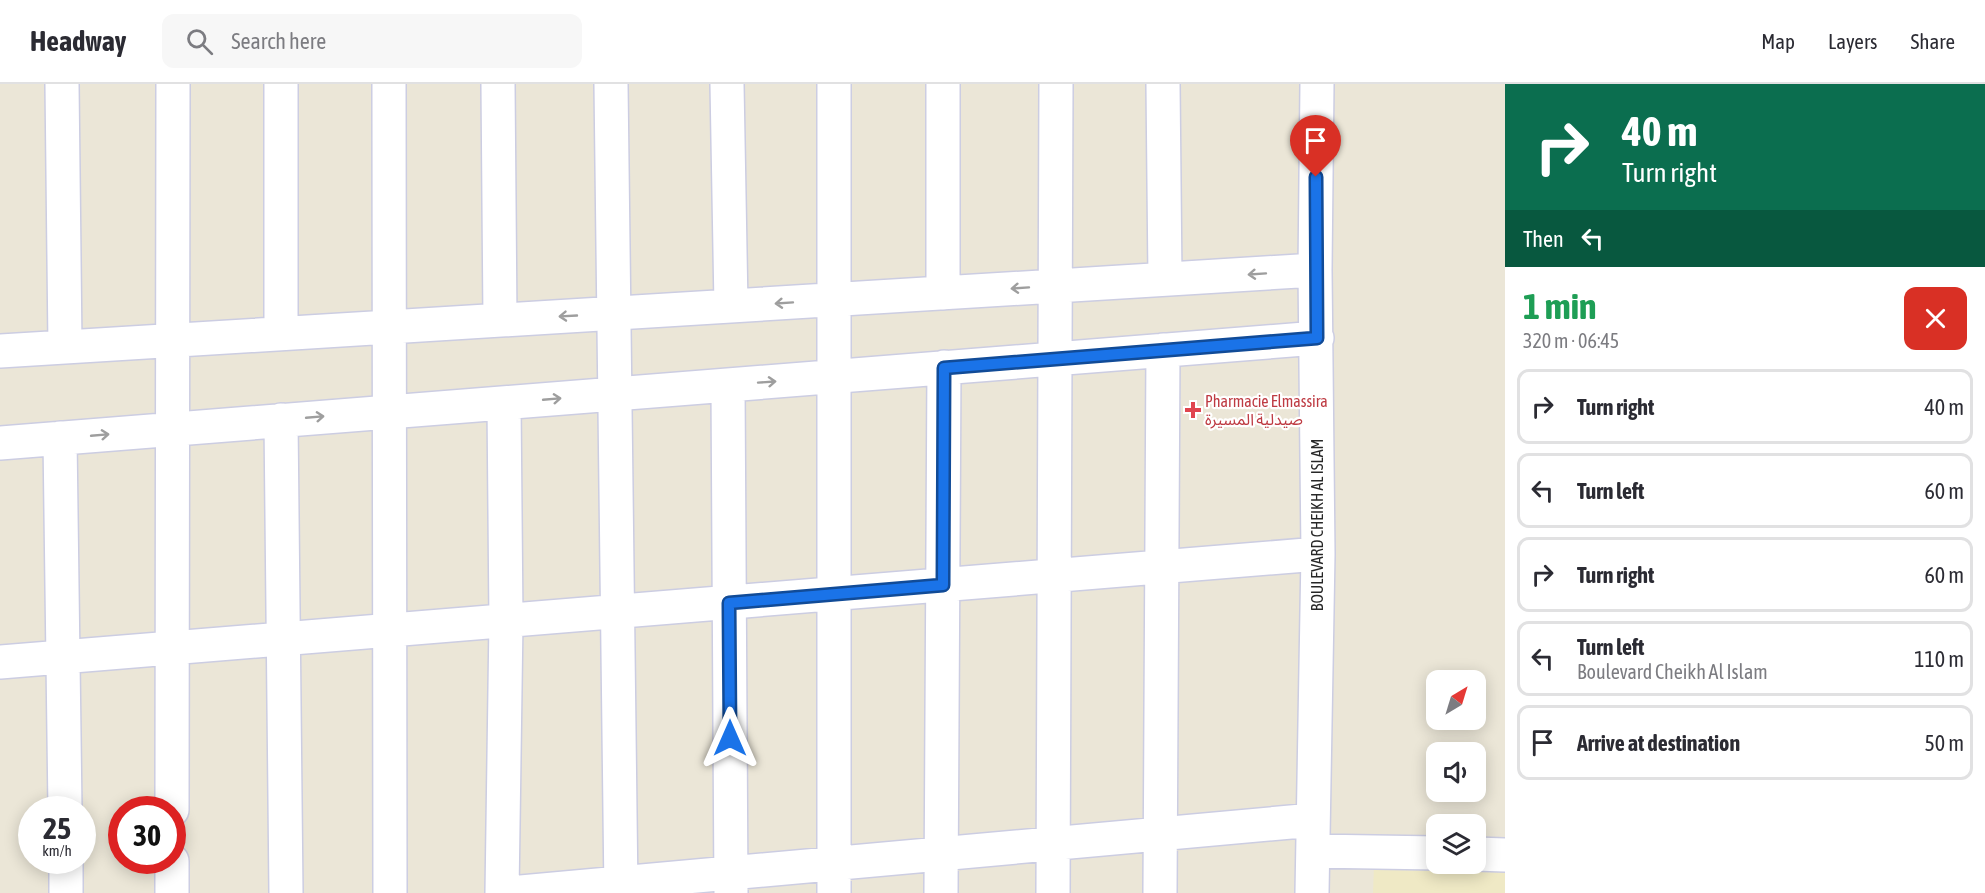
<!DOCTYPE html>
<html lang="en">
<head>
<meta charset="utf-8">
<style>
  :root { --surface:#fff; --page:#f7f7f7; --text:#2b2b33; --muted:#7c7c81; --line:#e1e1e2 }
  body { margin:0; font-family:"Asap Condensed","Noto Sans Arabic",sans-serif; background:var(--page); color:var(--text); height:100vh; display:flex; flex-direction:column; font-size:22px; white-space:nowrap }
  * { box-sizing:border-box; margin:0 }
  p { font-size:20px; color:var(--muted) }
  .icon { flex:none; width:33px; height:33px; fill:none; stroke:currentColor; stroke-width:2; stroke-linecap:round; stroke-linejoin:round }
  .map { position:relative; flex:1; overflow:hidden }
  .drawer { display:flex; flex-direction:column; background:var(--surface); width:480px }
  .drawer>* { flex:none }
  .top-card { background:#0b6e4f; color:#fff; overflow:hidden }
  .needle { width:39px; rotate:38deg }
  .buttons { position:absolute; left:1426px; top:586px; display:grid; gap:12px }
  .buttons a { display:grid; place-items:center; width:60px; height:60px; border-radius:12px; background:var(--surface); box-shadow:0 3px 15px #0003; font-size:30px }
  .speed { position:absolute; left:18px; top:712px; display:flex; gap:12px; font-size:30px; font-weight:700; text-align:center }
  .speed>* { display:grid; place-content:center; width:78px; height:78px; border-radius:50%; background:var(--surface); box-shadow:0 3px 15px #0003; line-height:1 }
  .speed small { font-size:15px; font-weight:400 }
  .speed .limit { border:9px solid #d22; background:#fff; color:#111 }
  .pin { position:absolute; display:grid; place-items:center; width:51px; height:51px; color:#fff; margin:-62px -26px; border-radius:50% 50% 50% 0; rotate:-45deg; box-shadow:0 0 6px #0007 }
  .pin .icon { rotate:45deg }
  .me { position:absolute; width:66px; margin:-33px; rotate:0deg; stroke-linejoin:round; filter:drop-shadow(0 0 4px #0008) }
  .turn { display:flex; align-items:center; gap:21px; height:126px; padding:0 18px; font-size:27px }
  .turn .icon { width:78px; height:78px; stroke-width:2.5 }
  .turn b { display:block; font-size:42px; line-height:51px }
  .then { display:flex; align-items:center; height:57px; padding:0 18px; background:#0003; gap:12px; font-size:22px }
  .round { display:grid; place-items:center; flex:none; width:63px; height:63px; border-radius:12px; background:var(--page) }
  .summary { display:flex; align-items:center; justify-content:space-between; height:102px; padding:0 18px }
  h1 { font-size:36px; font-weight:700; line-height:45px; color:#1e9e55 }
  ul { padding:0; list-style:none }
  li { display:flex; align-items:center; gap:18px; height:75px; margin:0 12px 9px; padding:0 6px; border:3px solid var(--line); border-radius:12px }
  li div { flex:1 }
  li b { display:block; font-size:22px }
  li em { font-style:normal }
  header { display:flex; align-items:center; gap:36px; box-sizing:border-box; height:84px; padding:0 30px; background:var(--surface); border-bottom:2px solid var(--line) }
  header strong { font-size:28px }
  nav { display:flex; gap:33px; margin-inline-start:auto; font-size:21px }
  .search { width:420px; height:54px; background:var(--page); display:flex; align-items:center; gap:15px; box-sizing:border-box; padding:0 21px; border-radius:12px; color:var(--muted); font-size:22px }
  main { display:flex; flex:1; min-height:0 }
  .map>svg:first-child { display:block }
</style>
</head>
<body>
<header>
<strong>Headway</strong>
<div class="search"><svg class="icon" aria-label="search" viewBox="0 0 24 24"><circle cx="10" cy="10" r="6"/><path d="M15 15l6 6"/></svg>Search here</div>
<nav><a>Map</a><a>Layers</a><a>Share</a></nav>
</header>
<main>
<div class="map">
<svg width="1505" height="809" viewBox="0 0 1505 809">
  <rect width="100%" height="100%" fill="#ebe6d7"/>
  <!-- education -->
  <path fill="#efe9c5" d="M 1374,781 L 1505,782 L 1505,809 L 1373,809 Z"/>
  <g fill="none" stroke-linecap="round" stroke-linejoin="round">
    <!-- minor casing -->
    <g stroke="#cccde2" stroke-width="36">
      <path id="minor" d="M 62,0 L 65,262
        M 281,0 L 281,249
        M 389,0 L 390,809
        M 498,0 L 500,236
        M 611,0 L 621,809
        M 727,0 L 731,222
        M 834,0 L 834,809
        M 1163,0 L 1165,195
        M 943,209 L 943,0
        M 0,267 L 1315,186
        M 728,301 L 731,809
        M 281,336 L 286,809
        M 60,354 L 65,726
        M 0,359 L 1317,254
        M 0,578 L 1318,470
        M 172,726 L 173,0
        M 1313,767 L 1437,769
        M 1476,770 L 1505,771
        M 66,777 L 66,809
        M 172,777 L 172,809
        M 502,809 L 506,537 L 504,319
        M 510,809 L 1313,736
        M 941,809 L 944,283
        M 1053,809 L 1056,0
        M 1160,809 L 1163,266
        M 1312,809 L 1318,470 L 1315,186 L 1317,0"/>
    </g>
    <!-- minor -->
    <use href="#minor" stroke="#fff" stroke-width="33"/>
  </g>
  <!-- one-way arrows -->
  <defs><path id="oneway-shaft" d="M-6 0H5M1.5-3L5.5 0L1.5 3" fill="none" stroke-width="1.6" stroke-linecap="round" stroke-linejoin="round" transform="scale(1.5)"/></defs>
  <g stroke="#9e9e9e">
    <use href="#oneway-shaft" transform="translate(1257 190) rotate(176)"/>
    <use href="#oneway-shaft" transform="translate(1020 204) rotate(176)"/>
    <use href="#oneway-shaft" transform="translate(784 219) rotate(176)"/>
    <use href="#oneway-shaft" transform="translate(568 232) rotate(177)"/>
    <use href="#oneway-shaft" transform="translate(767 298) rotate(-4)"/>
    <use href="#oneway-shaft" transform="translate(552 315) rotate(-5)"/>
    <use href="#oneway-shaft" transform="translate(315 333) rotate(-5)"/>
    <use href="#oneway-shaft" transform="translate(100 351) rotate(-5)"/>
  </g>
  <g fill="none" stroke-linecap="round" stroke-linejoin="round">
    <!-- route casing -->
    <g stroke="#114b97" stroke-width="15">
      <path id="route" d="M 730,654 L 729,519 L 943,501 L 944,284 L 1317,254 L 1316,93"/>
    </g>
    <!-- route -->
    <use href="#route" stroke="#1a73e8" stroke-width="10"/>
  </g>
  <!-- markers -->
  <path fill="#e0444e" stroke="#fff" stroke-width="2" d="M1190 317h6v6h6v6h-6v6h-6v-6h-6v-6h6z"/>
  <g text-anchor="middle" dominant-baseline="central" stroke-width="4.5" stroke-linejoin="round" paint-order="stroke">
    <!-- health labels -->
    <g font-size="16" fill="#be3a42" stroke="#fff" text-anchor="start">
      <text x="1205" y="317">Pharmacie Elmassira<tspan x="1205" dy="18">صيدلية المسيرة</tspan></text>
    </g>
    <!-- street labels -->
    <g font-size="16" fill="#272727" stroke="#fff">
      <text transform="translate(1317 441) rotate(-90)">BOULEVARD CHEIKH AL ISLAM</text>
    </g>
  </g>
</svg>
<div class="buttons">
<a><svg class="needle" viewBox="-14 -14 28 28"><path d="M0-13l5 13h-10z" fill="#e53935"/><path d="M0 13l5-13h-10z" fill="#7c7c81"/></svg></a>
<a><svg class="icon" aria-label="sound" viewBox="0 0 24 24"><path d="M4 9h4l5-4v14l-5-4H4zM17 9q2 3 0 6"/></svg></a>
<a><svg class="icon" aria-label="layers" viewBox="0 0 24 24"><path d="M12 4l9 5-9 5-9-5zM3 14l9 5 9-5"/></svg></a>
</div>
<div class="speed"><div>25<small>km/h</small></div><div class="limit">30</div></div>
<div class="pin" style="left:1316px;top:93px;background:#d93025"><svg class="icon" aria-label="arrive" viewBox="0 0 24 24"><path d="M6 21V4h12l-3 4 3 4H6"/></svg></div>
<svg class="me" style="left:730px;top:654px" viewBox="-20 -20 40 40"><path d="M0-17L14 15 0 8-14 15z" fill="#1a73e8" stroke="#fff" stroke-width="4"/></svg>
</div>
<section class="drawer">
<div class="top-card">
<div class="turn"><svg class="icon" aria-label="right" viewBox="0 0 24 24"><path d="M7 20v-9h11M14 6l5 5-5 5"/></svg><div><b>40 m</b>Turn right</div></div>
<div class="then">Then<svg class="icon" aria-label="left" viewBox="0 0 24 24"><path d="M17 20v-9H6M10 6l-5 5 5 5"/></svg></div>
</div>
<div class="summary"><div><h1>1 min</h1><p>320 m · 06:45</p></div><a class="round" style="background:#d93025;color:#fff"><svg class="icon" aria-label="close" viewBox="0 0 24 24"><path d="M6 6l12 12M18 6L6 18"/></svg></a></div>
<ul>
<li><svg class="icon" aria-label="right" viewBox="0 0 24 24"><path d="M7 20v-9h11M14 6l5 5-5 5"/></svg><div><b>Turn right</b></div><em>40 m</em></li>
<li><svg class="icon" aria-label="left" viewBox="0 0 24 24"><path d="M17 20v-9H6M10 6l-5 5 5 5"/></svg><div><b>Turn left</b></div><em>60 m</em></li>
<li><svg class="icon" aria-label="right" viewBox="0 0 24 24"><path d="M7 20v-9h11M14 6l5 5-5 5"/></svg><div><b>Turn right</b></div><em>60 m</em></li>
<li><svg class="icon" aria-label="left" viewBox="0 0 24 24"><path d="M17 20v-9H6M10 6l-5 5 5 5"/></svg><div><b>Turn left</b><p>Boulevard Cheikh Al Islam</p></div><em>110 m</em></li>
<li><svg class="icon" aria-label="arrive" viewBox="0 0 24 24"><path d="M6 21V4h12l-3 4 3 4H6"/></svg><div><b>Arrive at destination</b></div><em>50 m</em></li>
</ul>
</section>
</main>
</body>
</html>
